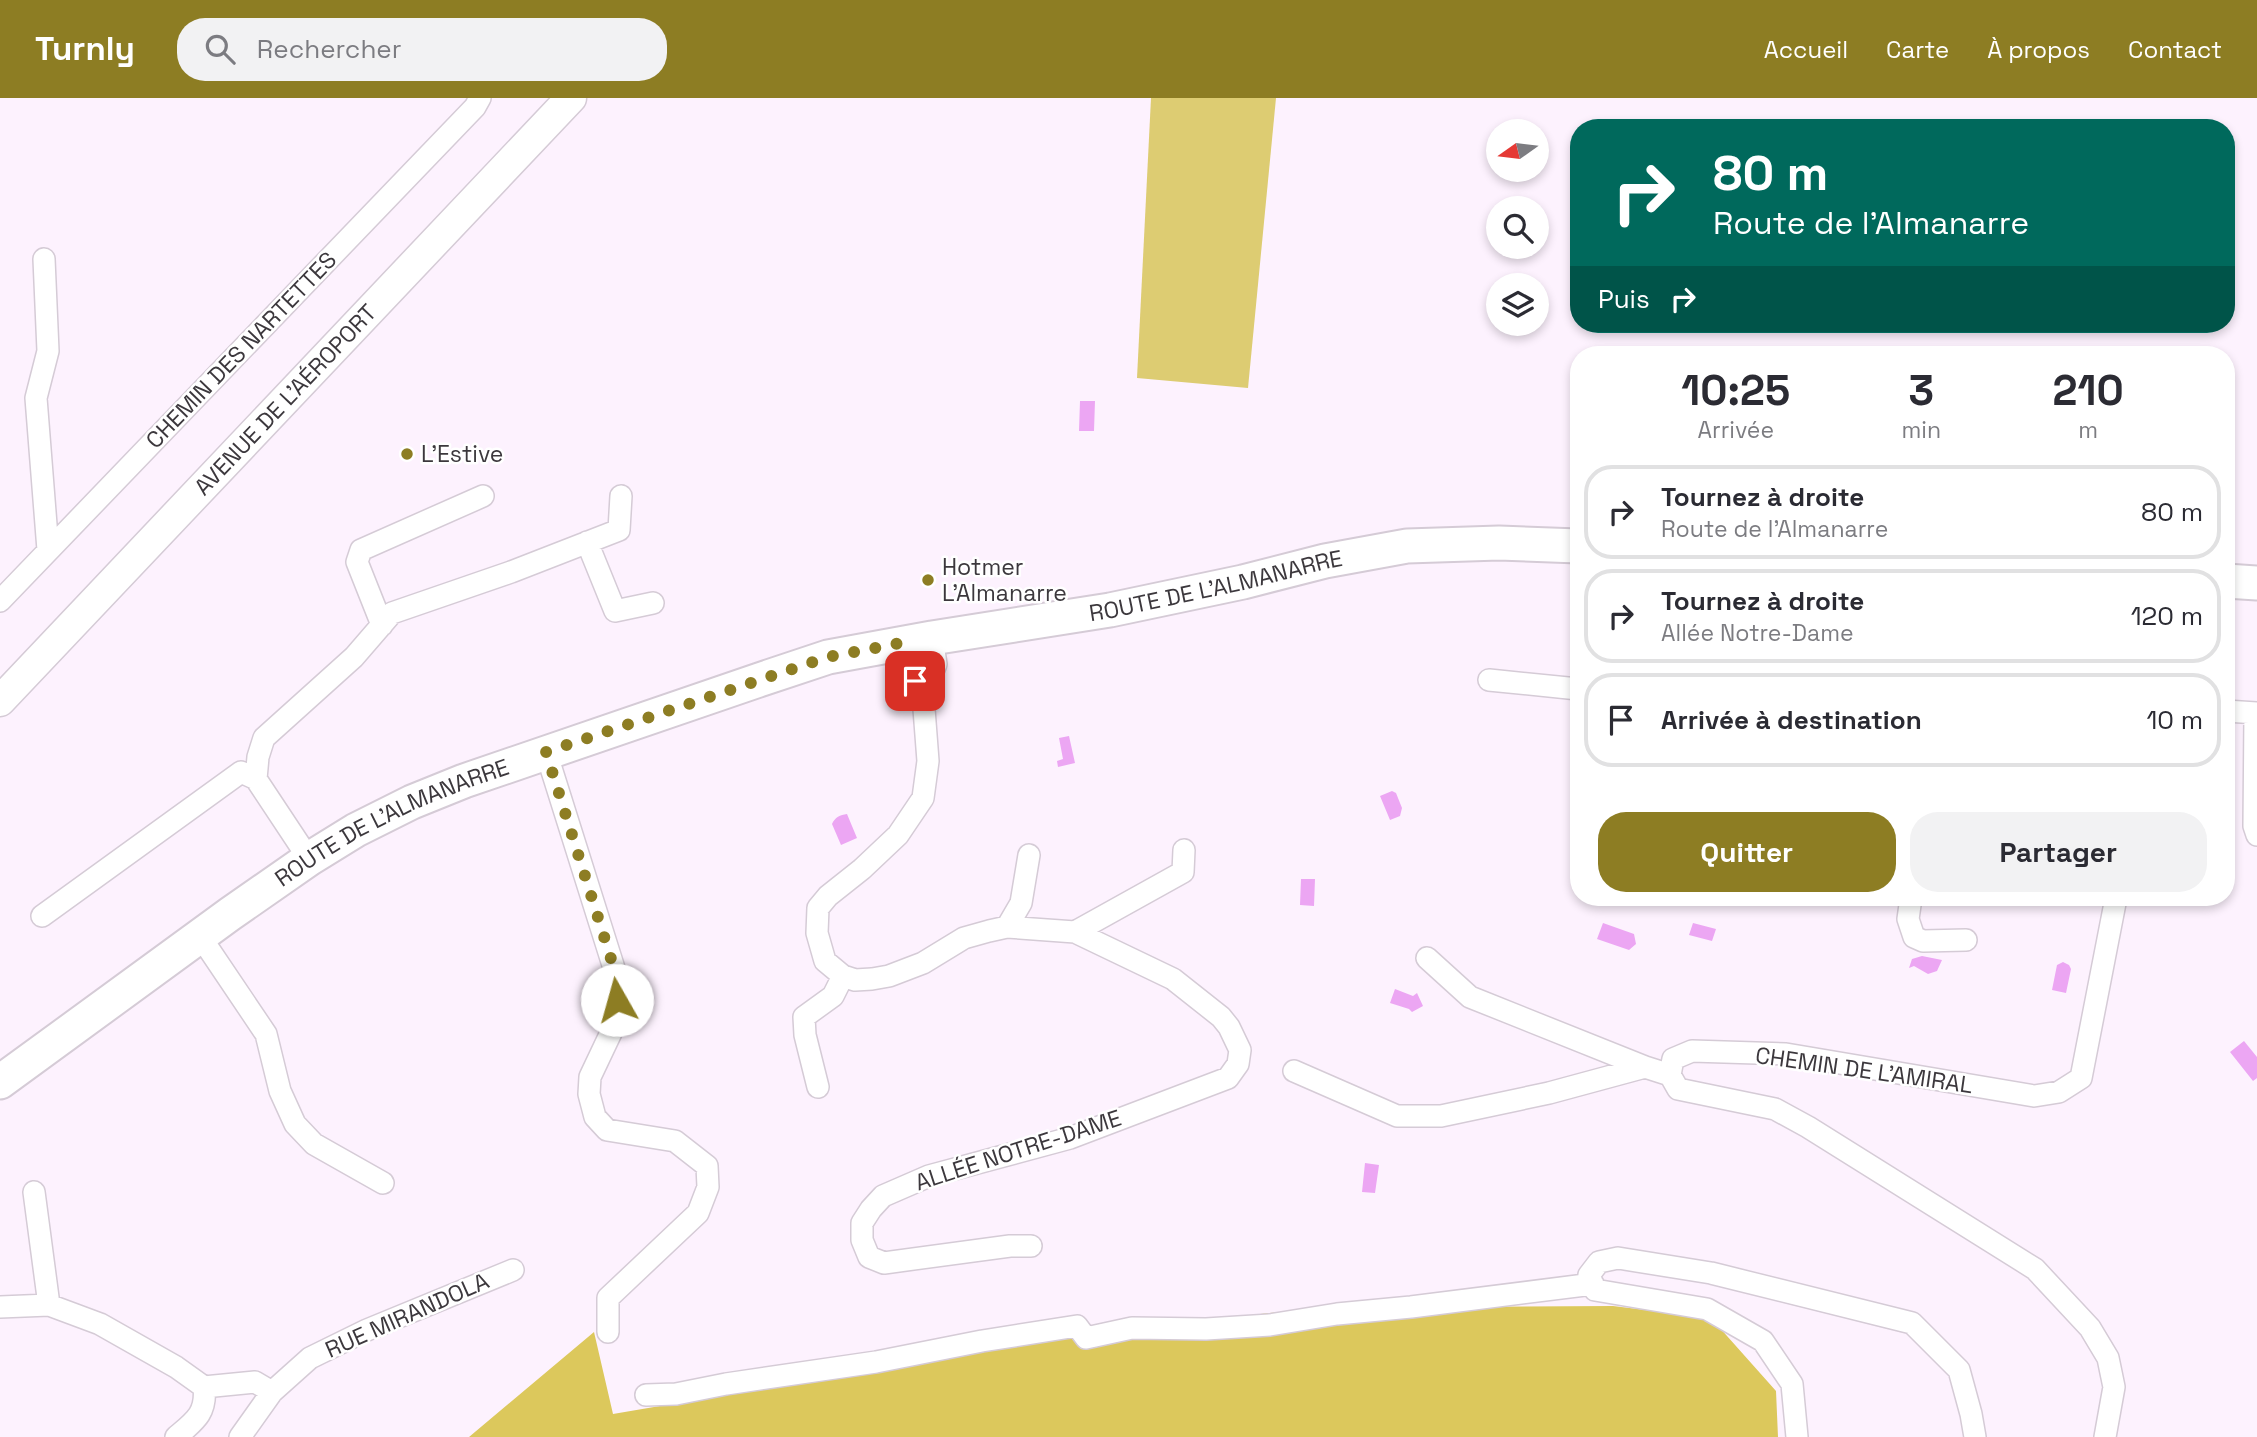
<!DOCTYPE html>
<html lang="fr">
<head>
<meta charset="utf-8">
<style>
  :root { --surface:#fff; --page:#f2f2f3; --text:#2b2b33; --muted:#7c7c81; --line:#e1e1e2; --accent:#8d7d23 }
  body { margin:0; font-family:"Space Grotesk",sans-serif; background:var(--page); color:var(--text); height:100vh; display:flex; flex-direction:column; font-size:26px; white-space:nowrap }
  * { box-sizing:border-box; margin:0 }
  p { font-size:23px; color:var(--muted) }
  .icon { flex:none; width:38px; height:38px; fill:none; stroke:currentColor; stroke-width:2; stroke-linecap:round; stroke-linejoin:round }
  .map { position:relative; flex:1; overflow:hidden }
  .sheet { position:absolute; left:1570px; top:248px; width:665px; height:560px; display:flex; flex-direction:column; background:var(--surface); border-radius:28px; box-shadow:0 4px 10px #0003 }
  .sheet>* { flex:none }
  .banner { position:absolute; left:1570px; top:21px; width:665px; height:214px; border-radius:28px; box-shadow:0 4px 10px #0003; background:#00695c; color:#fff; overflow:hidden }
  .needle { width:46px; rotate:256deg }
  .controls { position:absolute; left:1486px; top:21px; display:grid; gap:14px }
  .controls a { display:grid; place-items:center; width:63px; height:63px; border-radius:50%; background:var(--surface); box-shadow:0 4px 10px #0003; font-size:35px }
  .pin { position:absolute; display:grid; place-items:center; width:60px; height:60px; color:#fff; margin:-30px; border-radius:14px; box-shadow:0 4px 10px #0006 }
  .me { position:absolute; width:77px; margin:-38px; rotate:353deg; stroke-linejoin:round; filter:drop-shadow(0 0 5px #0008) }
  .turn { display:flex; align-items:center; gap:24px; height:147px; padding:0 28px; font-size:32px }
  .turn .icon { width:91px; height:91px; stroke-width:2.5 }
  .turn b { display:block; font-size:49px; line-height:60px }
  .then { display:flex; align-items:center; height:66px; padding:0 28px; background:#0003; gap:14px; font-size:26px }
  .eta { display:flex; justify-content:space-evenly; align-items:center; height:119px; text-align:center }
  .eta b { font-size:42px; font-weight:800; line-height:49px }
  .primary-button { display:flex; gap:14px; margin-top:auto; padding:14px 28px }
  .primary-button a { flex:1; height:80px; border-radius:28px; background:var(--accent); color:#fff; font-size:28px; font-weight:800; line-height:80px; text-align:center }
  .primary-button a+a { background:var(--page); color:var(--text) }
  ul { padding:0; list-style:none }
  li { display:flex; align-items:center; gap:21px; height:94px; margin:0 14px 10px; padding:0 14px; border:4px solid var(--line); border-radius:28px }
  li div { flex:1 }
  li b { display:block; font-size:26px }
  li em { font-style:normal }
  header { display:flex; align-items:center; gap:42px; box-sizing:border-box; height:98px; padding:0 35px; background:var(--accent); color:#fff }
  header strong { font-size:33px }
  nav { display:flex; gap:38px; margin-inline-start:auto; font-size:24px }
  .search { width:490px; height:63px; background:var(--page); display:flex; align-items:center; gap:18px; box-sizing:border-box; padding:0 24px; border-radius:28px; color:var(--muted); font-size:26px }
  .map>svg:first-child { display:block }
</style>
</head>
<body>
<header>
<strong>Turnly</strong>
<div class="search"><svg class="icon" aria-label="search" viewBox="0 0 24 24"><circle cx="10" cy="10" r="6"/><path d="M15 15l6 6"/></svg>Rechercher</div>
<nav><a>Accueil</a><a>Carte</a><a>À propos</a><a>Contact</a></nav>
</header>
<div class="map">
<svg width="2257" height="1339" viewBox="0 0 2257 1339">
  <rect width="100%" height="100%" fill="#fdf2fe"/>
  <!-- green -->
  <path fill="#ddcc72" d="M 1151,0 L 1276,0 L 1248,290 L 1137,280 Z"/>
  <!-- forest -->
  <path fill="#dcc85c" d="M 1613,1208 L 1711,1220 L 1776,1293 L 1778,1339 L 469,1339 L 594,1234 L 613,1316 L 1016,1247 L 1132,1230 L 1317,1210 Z"/>
  <!-- water -->
  <path fill="#eca6f3" d="M 1080,303 L 1095,303 L 1094,333 L 1079,333 Z
    M 1069,638 L 1075,665 L 1058,669 L 1057,663 L 1063,661 L 1059,640 Z
    M 1392,693 L 1396,695 L 1402,710 L 1400,718 L 1390,722 L 1380,698 Z
    M 847,716 L 857,740 L 841,747 L 832,726 C 835,719 840,717 847,716 Z
    M 1301,781 L 1315,781 L 1314,808 L 1300,807 Z
    M 1603,825 L 1634,836 L 1636,846 L 1629,852 L 1597,841 Z
    M 1693,825 L 1716,831 L 1712,843 L 1689,837 Z
    M 1922,858 L 1942,862 L 1937,873 L 1928,876 L 1914,868 L 1909,870 L 1912,861 Z
    M 2063,864 L 2069,867 L 2071,871 L 2066,895 L 2052,892 L 2057,867 Z
    M 1395,891 L 1413,898 L 1417,895 L 1423,908 L 1412,914 L 1409,911 L 1390,905 Z
    M 2244,943 L 2257,959 L 2257,980 L 2253,983 L 2230,954 Z
    M 1365,1065 L 1379,1067 L 1375,1095 L 1362,1094 Z"/>
  <g fill="none" stroke-linecap="round" stroke-linejoin="round">
    <!-- street casing -->
    <g stroke="#d5cbd6" stroke-width="24">
      <path id="street" d="M 44,161 L 48,253 L 36,300 L 48,452
        M 587,444 L 615,513 L 653,505
        M 0,503 L 475,9 L 480,0
        M 382,527 L 357,464 L 361,452 L 483,398
        M 901,545 L 907,569 L 923,598 L 928,663 L 923,700 L 898,737 L 862,771 L 828,798 L 818,810 L 817,835 L 825,863 L 843,878 L 855,882 L 872,881 L 889,878 L 923,865 L 964,840 L 989,833 L 1007,829 L 1075,834 L 1173,881 L 1221,919 L 1229,929 L 1240,952 L 1238,966 L 1228,980 L 1070,1040 L 929,1078 L 883,1098 L 871,1111 L 862,1125 L 862,1142 L 869,1159 L 884,1165 L 1010,1148 L 1031,1148
        M 1489,582 L 1578,591
        M 923,598 L 936,566 L 932,540
        M 2226,613 L 2257,615
        M 2255,615 L 2254,728 L 2257,737
        M 546,654 L 618,883 L 617,922 L 590,979 L 589,996 L 595,1019 L 607,1032 L 675,1043 L 707,1068 L 708,1089 L 698,1115 L 608,1200 L 608,1234
        M 256,681 L 258,659 L 264,640 L 354,559 L 392,515 L 511,474 L 619,432 L 621,398
        M 1911,800 L 1908,821 L 1914,839 L 1923,843 L 1966,842
        M 42,818 L 241,674 L 256,681 L 309,761
        M 1007,829 L 1021,805 L 1029,757
        M 1075,834 L 1183,774 L 1184,752
        M 200,838 L 266,936 L 280,993 L 295,1026 L 314,1046 L 383,1085
        M 1427,860 L 1470,899 L 1645,969
        M 1294,973 L 1397,1018 L 1441,1018 L 1549,995 L 1645,969 L 1670,977
        M 818,989 L 805,937 L 804,919 L 833,898 L 843,878
        M 34,1094 L 49,1207
        M 0,1209 L 49,1207 L 100,1226 L 176,1269 L 204,1289 L 255,1284 L 272,1294
        M 646,1297 L 676,1296 L 726,1286 L 876,1264 L 982,1243 L 1077,1228 L 1086,1240 L 1132,1230 L 1206,1231 L 1270,1227 L 1337,1216 L 1411,1209 L 1593,1186
        M 176,1339 C 195,1323 207,1315 204,1289
        M 240,1339 L 272,1294 L 310,1260 L 367,1232 L 513,1172
        M 1797,1339 L 1792,1286 L 1763,1243 L 1707,1211 L 1595,1192 L 1589,1177 L 1599,1164 L 1618,1160 L 1711,1175 L 1912,1225 L 1959,1272 L 1971,1316 L 1975,1339
        M 2105,1339 L 2114,1289 L 2108,1260 L 2090,1230 L 2035,1171 L 1808,1029 L 1775,1011 L 1678,991 L 1670,977 L 1673,961 L 1692,953 L 1786,956 L 2034,998 L 2059,994 L 2081,980 L 2116,800"/>
    </g>
    <!-- secondary casing -->
    <g stroke="#d5cbd6" stroke-width="33">
      <g id="secondary">
        <path id="s1" d="M 0,603 L 571,0"/>
      </g>
    </g>
    <!-- primary casing -->
    <g stroke="#d5cbd6" stroke-width="37">
      <g id="primary">
        <path d="M 2226,483 L 2257,485"/>
        <path id="s2" d="M 0,984 L 230,816 L 309,761 L 356,732 L 412,704 L 464,683 L 759,582 L 828,559 L 932,540 L 1110,512 L 1243,484 L 1325,463 L 1407,448 L 1499,445 L 1578,448"/>
      </g>
    </g>
    <!-- street -->
    <use href="#street" stroke="#fff" stroke-width="21"/>
    <!-- secondary -->
    <use href="#secondary" stroke="#fff" stroke-width="30"/>
    <!-- primary -->
    <use href="#primary" stroke="#fff" stroke-width="33"/>
  </g>
  <g fill="none" stroke-linecap="round" stroke-linejoin="round">
    <!-- route -->
    <path stroke="#8d7d23" stroke-width="12" stroke-dasharray="0 21.6" d="M 617,902 L 618,883 L 546,654 L 828,559 L 901,545 L 907,569 L 915,583"/>
  </g>
  <!-- markers -->
  <g fill="#8d7d23" stroke="#fff" stroke-width="2.5">
    <circle cx="407" cy="356" r="7"/>
    <circle cx="928" cy="482" r="7"/>
  </g>
  <g text-anchor="middle" dominant-baseline="central" stroke-width="5" stroke-linejoin="round" paint-order="stroke">
    <!-- street labels -->
    <g font-size="23" fill="#3c383d" stroke="#fff">
      <text transform="translate(241 252) rotate(-46)">CHEMIN DES NARTETTES</text>
      <text stroke="none"><textPath href="#s1" startOffset="415">AVENUE DE L'AÉROPORT</textPath></text>
      <text stroke="none"><textPath href="#s2" startOffset="1334">ROUTE DE L'ALMANARRE</textPath></text>
      <text stroke="none"><textPath href="#s2" startOffset="472">ROUTE DE L'ALMANARRE</textPath></text>
      <text transform="translate(1864 972) rotate(8)">CHEMIN DE L'AMIRAL</text>
      <text transform="translate(1018 1052) rotate(-18)">ALLÉE NOTRE-DAME</text>
      <text transform="translate(407 1217) rotate(-24)">RUE MIRANDOLA</text>
    </g>
    <!-- poi labels -->
    <g font-size="23" fill="#3c383d" stroke="#fff" text-anchor="start">
      <text x="421" y="356">L'Estive</text>
      <text x="942" y="469">Hotmer<tspan x="942" dy="26">L'Almanarre</tspan></text>
    </g>
  </g>
</svg>
<div class="controls">
<a><svg class="needle" viewBox="-14 -14 28 28"><path d="M0-13l5 13h-10z" fill="#e53935"/><path d="M0 13l5-13h-10z" fill="#7c7c81"/></svg></a>
<a><svg class="icon" aria-label="search" viewBox="0 0 24 24"><circle cx="10" cy="10" r="6"/><path d="M15 15l6 6"/></svg></a>
<a><svg class="icon" aria-label="layers" viewBox="0 0 24 24"><path d="M12 4l9 5-9 5-9-5zM3 14l9 5 9-5"/></svg></a>
</div>
<div class="pin" style="left:915px;top:583px;background:#d93025"><svg class="icon" aria-label="arrive" viewBox="0 0 24 24"><path d="M6 21V4h12l-3 4 3 4H6"/></svg></div>
<svg class="me" style="left:617px;top:902px" viewBox="-20 -20 40 40"><circle r="19" fill="#fff"/><path d="M0-13L10 11 0 6-10 11z" fill="#8d7d23"/></svg>
<div class="banner">
<div class="turn"><svg class="icon" aria-label="right" viewBox="0 0 24 24"><path d="M7 20v-9h11M14 6l5 5-5 5"/></svg><div><b>80 m</b>Route de l'Almanarre</div></div>
<div class="then">Puis<svg class="icon" aria-label="right" viewBox="0 0 24 24"><path d="M7 20v-9h11M14 6l5 5-5 5"/></svg></div>
</div>
<section class="sheet">
<div class="eta">
<div><b>10:25</b><p>Arrivée</p></div>
<div><b>3</b><p>min</p></div>
<div><b>210</b><p>m</p></div>
</div>
<ul>
<li><svg class="icon" aria-label="right" viewBox="0 0 24 24"><path d="M7 20v-9h11M14 6l5 5-5 5"/></svg><div><b>Tournez à droite</b><p>Route de l'Almanarre</p></div><em>80 m</em></li>
<li><svg class="icon" aria-label="right" viewBox="0 0 24 24"><path d="M7 20v-9h11M14 6l5 5-5 5"/></svg><div><b>Tournez à droite</b><p>Allée Notre-Dame</p></div><em>120 m</em></li>
<li><svg class="icon" aria-label="arrive" viewBox="0 0 24 24"><path d="M6 21V4h12l-3 4 3 4H6"/></svg><div><b>Arrivée à destination</b></div><em>10 m</em></li>
</ul>
<div class="primary-button"><a>Quitter</a><a>Partager</a></div>
</section>
</div>
</body>
</html>
